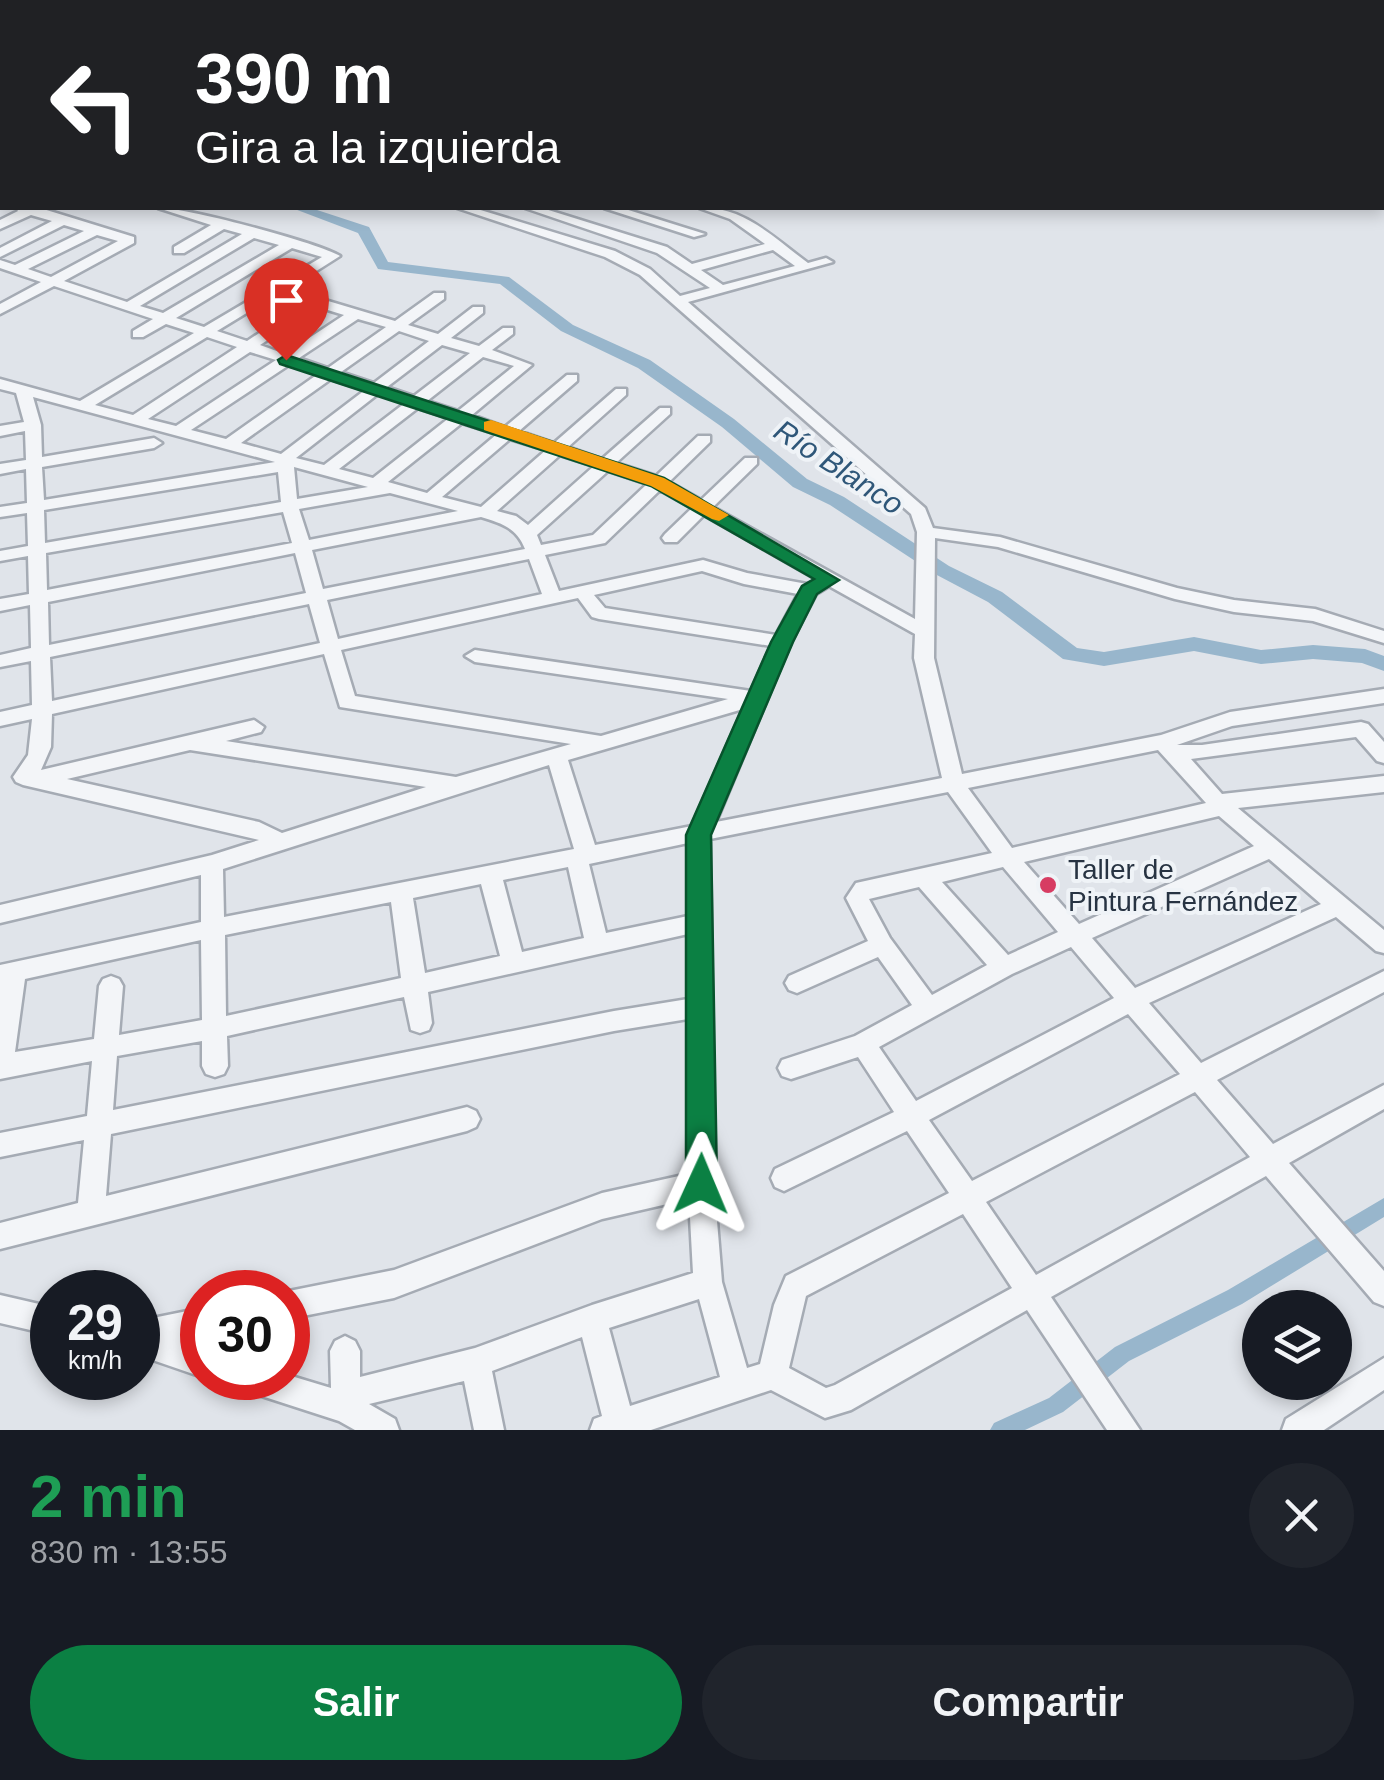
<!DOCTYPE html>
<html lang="es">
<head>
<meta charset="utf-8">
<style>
  :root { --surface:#171b24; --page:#20242c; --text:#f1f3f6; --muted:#9ea1a6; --accent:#0b8043 }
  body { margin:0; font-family:Arial,sans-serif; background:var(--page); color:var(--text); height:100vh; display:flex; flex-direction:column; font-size:38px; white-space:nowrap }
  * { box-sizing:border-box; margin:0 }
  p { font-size:32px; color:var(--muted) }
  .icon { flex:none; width:55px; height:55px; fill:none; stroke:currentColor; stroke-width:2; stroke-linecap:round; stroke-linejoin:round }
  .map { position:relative; height:1430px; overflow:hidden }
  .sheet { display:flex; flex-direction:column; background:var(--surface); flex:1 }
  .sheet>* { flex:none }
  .hud { position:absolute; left:0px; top:0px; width:1385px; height:210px; box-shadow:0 5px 15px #0003; background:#202124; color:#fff; overflow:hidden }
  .buttons { position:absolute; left:1242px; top:1290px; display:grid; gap:20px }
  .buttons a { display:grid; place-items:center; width:110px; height:110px; border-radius:50%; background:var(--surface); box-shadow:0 5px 15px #0003; font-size:50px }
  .speed { position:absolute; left:30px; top:1270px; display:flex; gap:20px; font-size:50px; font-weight:700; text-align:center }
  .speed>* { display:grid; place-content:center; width:130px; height:130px; border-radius:50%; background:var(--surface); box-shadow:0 5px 15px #0003; line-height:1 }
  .speed small { font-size:25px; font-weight:400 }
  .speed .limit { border:15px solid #d22; background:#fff; color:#111 }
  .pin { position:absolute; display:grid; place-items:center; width:85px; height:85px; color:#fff; margin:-102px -42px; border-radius:50% 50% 50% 0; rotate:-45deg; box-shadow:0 0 10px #0007 }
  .pin .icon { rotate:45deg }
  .me { position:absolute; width:110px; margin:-55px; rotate:1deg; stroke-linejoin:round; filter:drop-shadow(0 0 8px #0008) }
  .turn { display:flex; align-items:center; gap:35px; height:210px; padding:0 30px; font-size:45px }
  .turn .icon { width:130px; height:130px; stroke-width:2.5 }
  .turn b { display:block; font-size:70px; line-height:85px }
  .round { display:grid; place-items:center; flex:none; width:105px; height:105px; border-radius:52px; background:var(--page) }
  .head { display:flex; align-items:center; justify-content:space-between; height:170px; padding:0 30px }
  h1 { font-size:60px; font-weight:700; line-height:75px; color:#1e9e55 }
  .button { display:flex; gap:20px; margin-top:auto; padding:20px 30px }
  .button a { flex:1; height:115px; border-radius:60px; background:var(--accent); color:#fff; font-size:40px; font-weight:700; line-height:115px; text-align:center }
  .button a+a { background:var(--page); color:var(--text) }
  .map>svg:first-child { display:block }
</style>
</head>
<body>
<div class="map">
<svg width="1384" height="1430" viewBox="0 0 1384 1430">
  <rect width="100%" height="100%" fill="#e0e4ea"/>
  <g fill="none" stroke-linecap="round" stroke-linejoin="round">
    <!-- canal -->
    <path fill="#98b6cc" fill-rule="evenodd" d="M 1384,1198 L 1384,1217 L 1242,1304 L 1129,1361 L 1063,1412 L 1025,1430 L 990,1430 L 994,1423 L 1049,1398 L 1115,1347 L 1228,1290 Z"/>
    <!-- river -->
    <path fill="#98b6cc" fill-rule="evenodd" d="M 0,148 L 2,148 L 2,156 L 0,156 Z
      M 292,208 L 311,208 L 369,227 L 388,262 L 509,277 L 573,325 L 650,360 L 734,419 L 807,479 L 844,497 L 949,566 L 1002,592 L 1077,648 L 1104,652 L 1194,637 L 1261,650 L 1313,645 L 1365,649 L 1384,656 L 1384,671 L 1362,663 L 1313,659 L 1261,664 L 1194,651 L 1104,666 L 1063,659 L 988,602 L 935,574 L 830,505 L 793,487 L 722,427 L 638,368 L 561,331 L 500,284 L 378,269 L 358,233 Z"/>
    <!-- minor casing -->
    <g stroke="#a5abb4" stroke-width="5">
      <path id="minor" d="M 21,0 L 54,0 L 56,2 L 25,2 Z
        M 155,0 L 166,0 L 168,2 L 157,2 Z
        M 196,0 L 208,0 L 210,2 L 199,2 Z
        M 358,0 L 370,0 L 372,2 L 361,2 Z
        M 1077,0 L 1137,0 L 1139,2 L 1081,2 Z
        M 1195,0 L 1207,0 L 1208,1 L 1198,2 Z
        M 1384,1 L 1384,8 L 1382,9 L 1380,2 Z
        M 0,17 L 2,17 L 2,23 L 0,23 Z
        M 0,197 L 2,197 L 2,205 L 0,205 Z
        M 16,208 L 40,208 L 134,237 L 134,243 L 64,281 L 127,302 L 242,234 L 224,229 L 184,253 L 174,253 L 174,247 L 211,225 L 158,208 C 182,206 319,243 340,256 L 288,289 L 395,321 L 434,293 L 444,293 L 444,299 L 408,325 L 438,334 L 473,307 L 483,307 L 483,313 L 451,338 L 479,346 L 503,328 L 513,328 L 513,334 L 492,350 L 532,365 L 472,415 L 505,427 L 567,375 L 577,375 L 577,381 L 519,431 L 554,443 L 616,389 L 626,389 L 626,395 L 568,447 L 602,459 L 660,408 L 670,408 L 670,414 L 616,463 L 656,476 L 698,436 L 710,436 L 710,442 L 669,482 L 701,500 L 745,458 L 757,458 L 757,464 L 713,507 L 915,619 L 917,532 L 911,514 L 640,275 L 605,257 L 457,208 L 474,208 L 615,251 L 650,269 L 680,296 L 710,288 L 657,253 L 525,208 L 542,208 L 667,247 L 692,264 L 765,244 L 730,219 L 699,208 C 743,205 775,239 808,263 L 826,258 L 833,262 L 688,302 L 925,508 L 933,528 L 1000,537 L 1177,588 L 1234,600 L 1315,609 L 1384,631 L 1384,643 L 1313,621 L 1234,612 L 1175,599 L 998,547 L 935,538 L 934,658 L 962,774 L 1161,735 L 1230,712 L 1384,689 L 1384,703 L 1232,726 L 1177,745 L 1202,745 L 1361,722 L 1368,724 L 1384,742 L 1384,763 L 1377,761 L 1356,737 L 1191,759 L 1222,794 L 1384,776 L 1384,792 L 1238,808 L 1384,930 L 1384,953 L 1376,951 L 1336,917 L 1149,1003 L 1201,1063 L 1384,971 L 1384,992 L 1217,1080 L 1273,1144 L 1384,1085 L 1384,1109 L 1289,1163 L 1384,1271 L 1384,1306 L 1374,1302 L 1266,1176 L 1051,1297 L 1140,1430 L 1107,1430 L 1027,1310 L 851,1410 L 825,1418 L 771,1390 L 651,1430 L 590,1430 L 594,1419 L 602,1416 L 582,1337 L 492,1371 L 504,1430 L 474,1430 L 464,1381 L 369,1404 L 395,1419 L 399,1430 L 355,1430 L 339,1421 L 240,1389 L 236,1378 L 288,1378 L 288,1375 L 331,1388 L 330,1351 L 335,1341 L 345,1336 L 355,1341 L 360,1351 L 360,1377 L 475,1348 L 592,1305 L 693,1273 L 689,1199 L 602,1219 L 394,1298 L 288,1319 L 288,1292 L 284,1292 L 394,1270 L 602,1193 L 688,1174 L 688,1019 L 614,1031 L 111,1134 L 106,1196 L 467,1107 L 476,1111 L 480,1119 L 476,1127 L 467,1131 L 0,1249 L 0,1223 L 78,1203 L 84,1140 L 0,1157 L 0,1133 L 87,1116 L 92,1061 L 0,1079 L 0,965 L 201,922 L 201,875 L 0,923 L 0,905 L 212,855 L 259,840 L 23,785 L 16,782 L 13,777 L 28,755 L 32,719 L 0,726 L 0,712 L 32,705 L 31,661 L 0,667 L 0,655 L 31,648 L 30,605 L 0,611 L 0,599 L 29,594 L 28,556 L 0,561 L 0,551 L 28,546 L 27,513 L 0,517 L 0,507 L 27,503 L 26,469 L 0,474 L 0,464 L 26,460 L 25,431 L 0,436 L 0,426 L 24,422 L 16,393 L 0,389 L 0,379 L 80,401 L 194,333 L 166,324 L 143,337 L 133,337 L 133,331 L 153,319 L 54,286 L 0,314 L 0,304 L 41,282 L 0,268 L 0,260 L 15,265 L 84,231 L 64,225 L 0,257 L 0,248 L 52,221 L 31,215 L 0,229 L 0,220 L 18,211 ZM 97,235 L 118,241 L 51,277 L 28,269 ZM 254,238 L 279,245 L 163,313 L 140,306 ZM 292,248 L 322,257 L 204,327 L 176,318 ZM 773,250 L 795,266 L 723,285 L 701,270 ZM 278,294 L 305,303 L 247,341 L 217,331 ZM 318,307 L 344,315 L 285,354 L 260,345 ZM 358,319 L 386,327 L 328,368 L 299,358 ZM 399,331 L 429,341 L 374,383 L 341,372 ZM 207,337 L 237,347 L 133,415 L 95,405 ZM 442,345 L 470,353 L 414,396 L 387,387 ZM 250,352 L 276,360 L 176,426 L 148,419 ZM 483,357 L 514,366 L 458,411 L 427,401 ZM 289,365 L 318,374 L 226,439 L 191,430 ZM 331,379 L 365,390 L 281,454 L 241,443 ZM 378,394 L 405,403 L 324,465 L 296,458 ZM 33,397 L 275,462 L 44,500 L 42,467 L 154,448 L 162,443 L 154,438 L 42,457 L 41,425 ZM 418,408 L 449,418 L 373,478 L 339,469 ZM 462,423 L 497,434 L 427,493 L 388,482 ZM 510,439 L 546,450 L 481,507 L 442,497 ZM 560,455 L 594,466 L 528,525 L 516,516 L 497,511 ZM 294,467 L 368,487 L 297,499 ZM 608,471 L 647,484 L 593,535 L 541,545 L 537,535 ZM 278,472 L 281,502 L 45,543 L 44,510 ZM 660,490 L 692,508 L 665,534 L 662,538 L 665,542 L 677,542 L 704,515 L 818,580 L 807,584 L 747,573 L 703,560 L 559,591 L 545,555 L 605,543 ZM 390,493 L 458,511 L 309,540 L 299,509 ZM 283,512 L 292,543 L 47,590 L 46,553 ZM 481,517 C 501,523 517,528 525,549 L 323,589 L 312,550 ZM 295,553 L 306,593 L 49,645 L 48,602 ZM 529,559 L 542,594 L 338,639 L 327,600 ZM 702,571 L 744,584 L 798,594 L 776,635 L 605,608 L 594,595 ZM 829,586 L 915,634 L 914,658 L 942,778 L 716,822 L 791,642 L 816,594 ZM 578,598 L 592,617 L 599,619 L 771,646 L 751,691 L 475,650 L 465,656 L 475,662 L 728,699 L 601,736 L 355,696 L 341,650 ZM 309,604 L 320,643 L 52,701 L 50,657 ZM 324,654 L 340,707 L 571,744 L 456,777 L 226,741 L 261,732 L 264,727 L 254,720 L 41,770 L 51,747 L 52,714 ZM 743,709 L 692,826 L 595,845 L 568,760 ZM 190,750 L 426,787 L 282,833 L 259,822 L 67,779 ZM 1158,750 L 1206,803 L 1012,848 L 968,788 ZM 549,765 L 574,849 L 224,917 L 223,869 ZM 948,792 L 992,853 L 856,883 L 846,898 L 868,941 L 789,976 L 785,983 L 789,990 L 797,993 L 878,957 L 912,1005 L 855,1036 L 782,1060 L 778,1068 L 782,1076 L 791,1079 L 858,1057 L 894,1112 L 775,1169 L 771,1178 L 775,1187 L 784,1191 L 907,1131 L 949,1193 L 786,1276 L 774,1305 L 760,1364 L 747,1368 L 722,1282 L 714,1184 L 710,839 ZM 1219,816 L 1254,846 L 1079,924 L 1024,862 ZM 688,843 L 688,916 L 606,933 L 589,864 ZM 1269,859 L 1321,904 L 1135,988 L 1092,938 ZM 568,867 L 584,938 L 522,952 L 503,880 ZM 1003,867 L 1058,932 L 1008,955 L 942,882 ZM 481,884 L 500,956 L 425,973 L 413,898 ZM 919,887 L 987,965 L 932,995 L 890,938 L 869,899 ZM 391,902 L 401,978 L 226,1016 L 225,935 ZM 688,934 L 688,999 L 614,1011 L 113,1110 L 117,1056 L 202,1041 L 202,1066 L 206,1074 L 215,1077 L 224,1074 L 228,1066 L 227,1036 L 404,997 L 411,1030 L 420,1033 L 429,1030 L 432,1023 L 428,992 ZM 201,940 L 202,1020 L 119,1035 L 123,986 L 119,979 L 111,976 L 103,979 L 99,986 L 94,1039 L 15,1052 L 25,979 ZM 1071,947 L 1114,998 L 916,1101 L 879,1047 L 1012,974 ZM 1128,1014 L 1180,1074 L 972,1181 L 929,1120 ZM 1195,1092 L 1250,1157 L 1036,1275 L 986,1202 ZM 963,1214 L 1012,1288 L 835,1385 L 826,1388 L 789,1368 L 806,1296 ZM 699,1299 L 720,1377 L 630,1406 L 609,1328 Z
        M 604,208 L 622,208 L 705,234 L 694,237 Z
        M 0,1295 L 52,1307 L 52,1335 L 0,1323 Z
        M 202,1308 L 202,1336 L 182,1341 L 202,1347 L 202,1377 L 138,1355 L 138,1321 Z
        M 1384,1358 L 1384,1390 L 1324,1430 L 1282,1430 L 1286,1419 Z"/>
    </g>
    <!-- minor -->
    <use href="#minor" fill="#f3f5f8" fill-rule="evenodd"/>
  </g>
  <!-- route -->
  <path fill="#0b8043" stroke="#07532c" stroke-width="2.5" d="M 286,355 L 664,478 L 839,580 L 817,594 L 793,642 L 711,835 L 717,1184 L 712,1194 L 701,1198 L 690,1194 L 686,1184 L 686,835 L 771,642 L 802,586 L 814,579 L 651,486 L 280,364 L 278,360 Z"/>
  <!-- slow -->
  <path fill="#f59e0b" d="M 491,420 L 664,478 L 729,515 L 719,521 L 712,519 L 651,486 L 484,430 L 484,422 Z"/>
  <!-- markers -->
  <circle fill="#d73c62" stroke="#eff3f7" stroke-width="4" cx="1048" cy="885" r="10"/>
  <g text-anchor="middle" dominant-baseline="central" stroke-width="8" stroke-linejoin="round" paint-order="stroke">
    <!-- poi labels -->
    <g font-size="28" fill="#273342" stroke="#eff3f7" text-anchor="start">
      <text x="1068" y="869">Taller de<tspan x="1068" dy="32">Pintura Fernández</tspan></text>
    </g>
    <!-- water labels -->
    <g font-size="30" font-style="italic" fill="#2f5779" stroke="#eff3f7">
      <text transform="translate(839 467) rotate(33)">Río Blanco</text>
    </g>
  </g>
</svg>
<div class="buttons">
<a><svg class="icon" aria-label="layers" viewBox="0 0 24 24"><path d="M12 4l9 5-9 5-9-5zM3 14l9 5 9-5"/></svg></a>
</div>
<div class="speed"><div>29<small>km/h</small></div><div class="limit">30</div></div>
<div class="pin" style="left:286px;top:360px;background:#d93025"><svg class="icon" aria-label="arrive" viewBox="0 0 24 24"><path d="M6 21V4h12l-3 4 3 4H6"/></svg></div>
<svg class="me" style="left:701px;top:1184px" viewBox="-20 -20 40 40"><path d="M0-17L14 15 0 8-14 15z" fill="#0b8043" stroke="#fff" stroke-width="4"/></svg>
<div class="hud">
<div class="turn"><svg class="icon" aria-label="left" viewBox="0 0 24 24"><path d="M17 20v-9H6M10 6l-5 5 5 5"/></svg><div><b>390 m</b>Gira a la izquierda</div></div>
</div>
</div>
<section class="sheet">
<div class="head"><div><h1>2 min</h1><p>830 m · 13:55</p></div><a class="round"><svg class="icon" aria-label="close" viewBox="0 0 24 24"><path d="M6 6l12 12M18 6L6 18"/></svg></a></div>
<div class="button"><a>Salir</a><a>Compartir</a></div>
</section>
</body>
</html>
